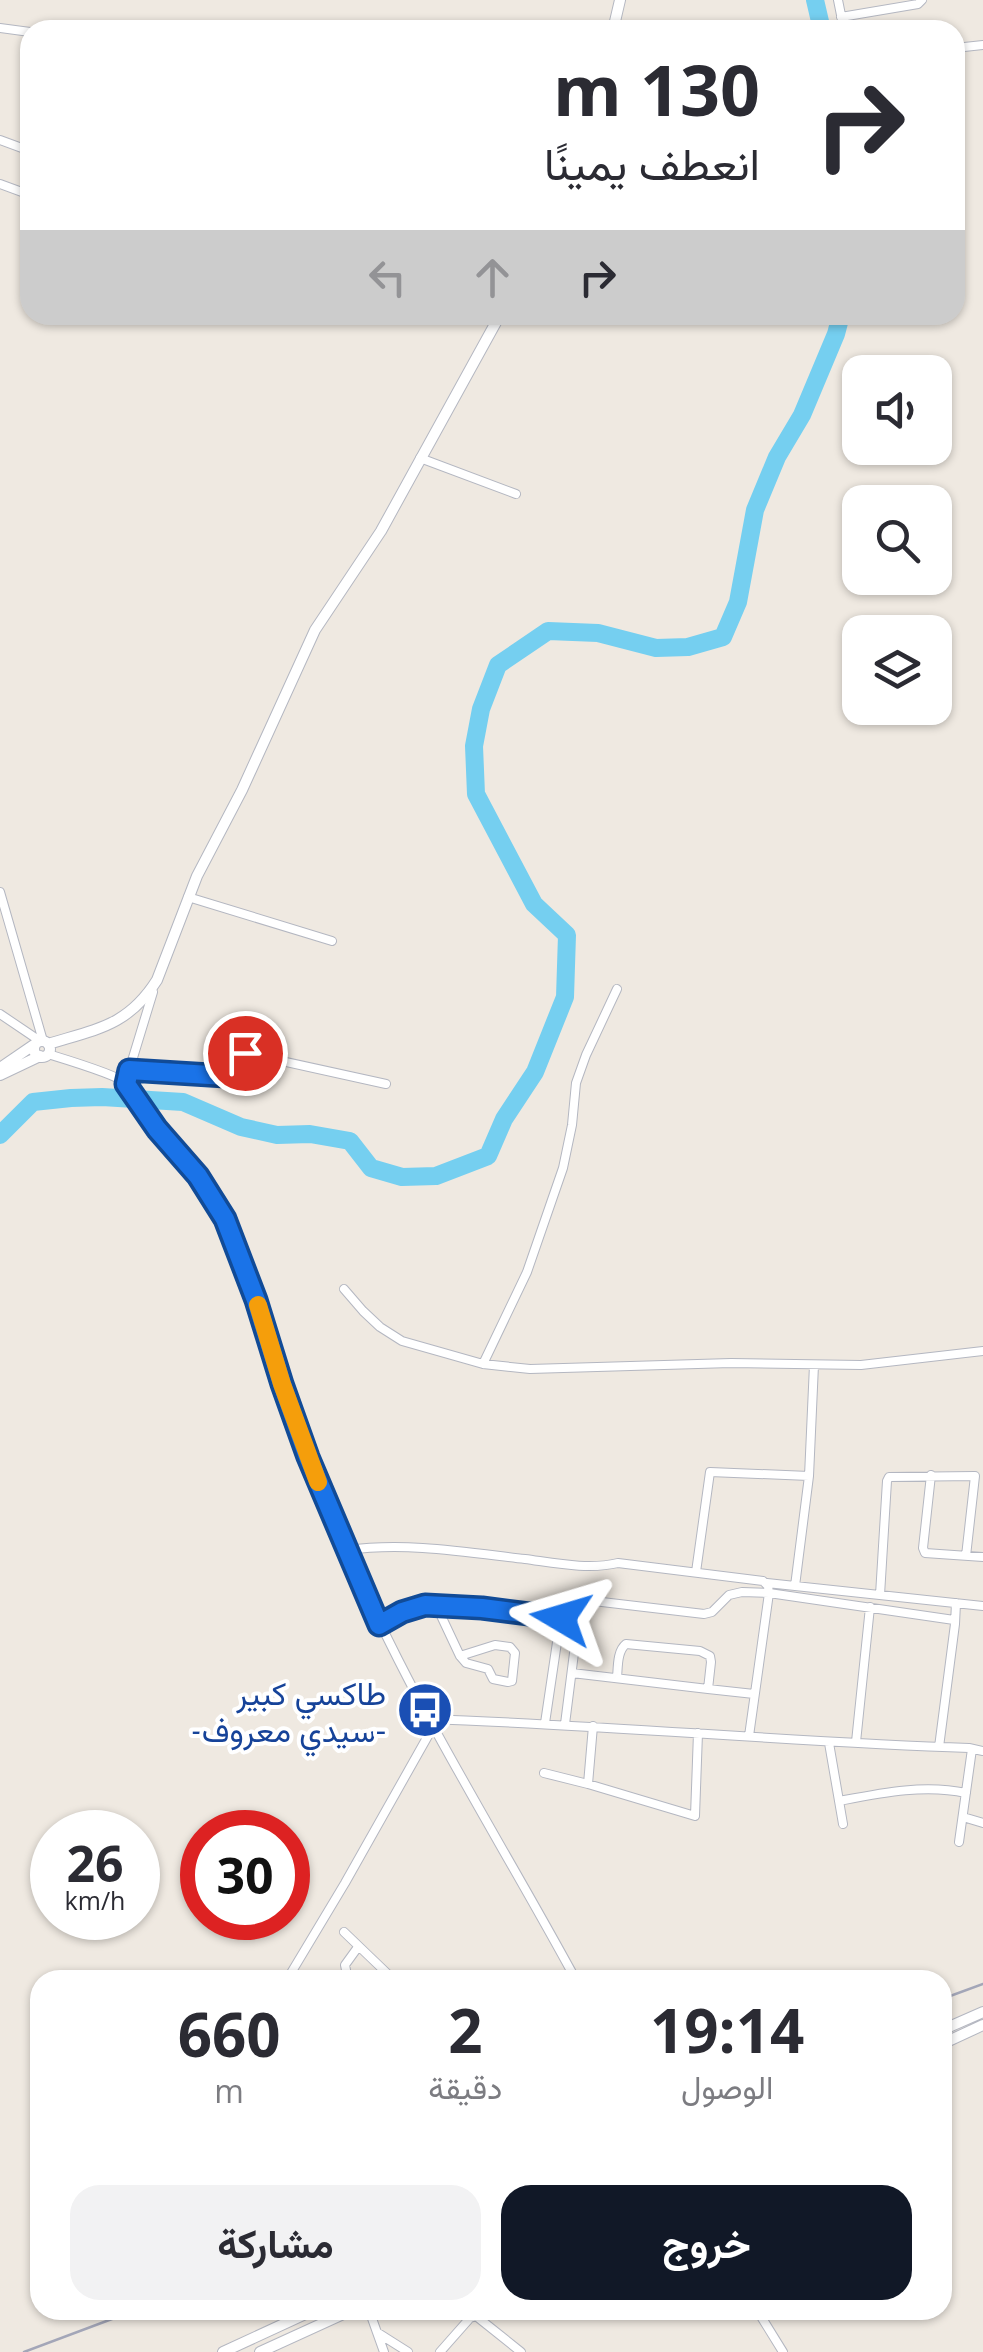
<!DOCTYPE html>
<html lang="ar">
<head>
<meta charset="utf-8">
<style>
  :root { --surface:#fff; --page:#f2f2f3; --text:#2b2b33; --muted:#7c7c81; --accent:#111827 }
  body { margin:0; font-family:"Open Sans",Vazirmatn,sans-serif; background:var(--page); color:var(--text); direction:rtl; height:100vh; display:flex; flex-direction:column; font-size:38px; white-space:nowrap }
  * { box-sizing:border-box; margin:0 }
  p { font-size:32px; color:var(--muted) }
  .icon { flex:none; width:55px; height:55px; fill:none; stroke:currentColor; stroke-width:2; stroke-linecap:round; stroke-linejoin:round }
  .map { position:relative; flex:1; overflow:hidden; direction:ltr }
  .drawer { position:absolute; left:30px; top:1970px; width:922px; height:350px; display:flex; flex-direction:column; background:var(--surface); border-radius:30px; box-shadow:0 2px 8px #0004; direction:rtl }
  .drawer>* { flex:none }
  .guide { position:absolute; left:20px; top:20px; width:945px; height:305px; border-radius:30px; box-shadow:0 2px 8px #0004; direction:rtl; background:#fff; color:var(--text); overflow:hidden }
  .buttons { position:absolute; left:842px; top:355px; display:grid; gap:20px }
  .buttons a { display:grid; place-items:center; width:110px; height:110px; border-radius:20px; background:var(--surface); box-shadow:0 2px 8px #0004; font-size:50px }
  .speed { position:absolute; left:30px; top:1810px; display:flex; gap:20px; font-size:50px; font-weight:700; text-align:center }
  .speed>* { display:grid; place-content:center; width:130px; height:130px; border-radius:50%; background:var(--surface); box-shadow:0 2px 8px #0004; line-height:1 }
  .speed small { font-size:25px; font-weight:400 }
  .speed .limit { border:15px solid #d22; background:#fff; color:#111 }
  .pin { position:absolute; display:grid; place-items:center; width:85px; height:85px; color:#fff; margin:-42px; border:5px solid #fff; border-radius:50%; box-shadow:0 2px 10px #0007 }
  .me { position:absolute; width:110px; margin:-55px; rotate:277deg; stroke-linejoin:round; filter:drop-shadow(0 0 8px #0008) }
  .turn { display:flex; align-items:center; gap:35px; height:210px; padding:0 40px; font-size:45px }
  .turn .icon { width:130px; height:130px; stroke-width:2.5 }
  .turn b { display:block; font-size:70px; line-height:85px }
  .lanes { display:flex; align-items:center; height:95px; padding:0 40px; background:#0003; justify-content:center; gap:50px; direction:ltr }
  .lanes .off { opacity:.35 }
  .eta { display:flex; justify-content:space-evenly; align-items:center; height:170px; text-align:center }
  .eta b { font-size:60px; font-weight:700; line-height:70px }
  .action { display:flex; gap:20px; margin-top:auto; padding:20px 40px }
  .action a { flex:1; height:115px; border-radius:30px; background:var(--accent); color:#fff; font-size:40px; font-weight:700; line-height:115px; text-align:center }
  .action a+a { background:var(--page); color:var(--text) }
  .map>svg:first-child { display:block }
</style>
</head>
<body>
<div class="map">
<svg width="983" height="2352" viewBox="0 0 983 2352">
  <rect width="100%" height="100%" fill="#efe9e1"/>
  <g fill="none" stroke-linecap="round" stroke-linejoin="round">
    <!-- river -->
    <path stroke="#75cff0" stroke-width="18" d="M 815,0 L 822,30
      M 0,1135 L 33,1102 L 71,1098 L 102,1097 L 183,1102 L 241,1127 L 277,1135 L 310,1134 L 350,1141 L 371,1168 L 402,1177 L 436,1176 L 488,1156 L 504,1119 L 535,1072 L 565,997 L 567,935 L 534,904 L 476,794 L 474,746 L 481,709 L 498,665 L 548,631 L 598,633 L 656,648 L 688,647 L 723,637 L 738,602 L 755,510 L 777,457 L 802,415 L 836,334 L 841,315"/>
    <!-- street casing -->
    <g stroke="#b4b7c1" stroke-width="10">
      <path id="street" d="M 838,0 L 844,30
        M 841,17 L 918,4 L 922,0
        M 0,28 L 30,32
        M 955,48 L 983,45
        M 0,140 L 30,151
        M 0,184 L 30,195
        M 420,458 L 516,494
        M 0,892 L 43,1041
        M 188,897 L 332,941
        M 0,1014 L 40,1041
        M 48,1054 C 64,1059 115,1074 126,1083 C 133,1089 148,1118 155,1127 C 173,1149 194,1168 209,1191 C 246,1249 260,1318 281,1382 C 299,1438 322,1491 345,1545 C 408,1697 498,1836 576,1980
        M 129,1070 L 226,1077 L 233,1074 L 240,1057 L 245,1053 L 386,1084
        M 128,1074 L 153,992
        M 344,1289 L 363,1311 L 380,1327 L 402,1341 L 483,1364 L 530,1369 L 731,1363 L 861,1365 L 983,1351
        M 483,1364 L 527,1272 L 563,1168 L 572,1125 L 576,1083 L 586,1055 L 617,989
        M 931,1475 L 923,1548 L 925,1553 L 983,1557
        M 809,1476 L 814,1365
        M 347,1550 C 407,1542 465,1552 525,1559 C 555,1563 588,1570 618,1563 L 763,1581 L 768,1586 L 769,1593 L 749,1736
        M 696,1572 L 710,1472 L 809,1476 L 795,1586
        M 767,1583 L 983,1606
        M 880,1595 L 887,1481 L 889,1477 L 975,1476 L 966,1556
        M 436,1605 L 460,1656 L 466,1663 L 488,1669 L 493,1679 L 508,1682 L 512,1681 L 515,1653 L 510,1647 L 495,1645 L 460,1656
        M 379,1625 L 402,1612 L 425,1605 L 482,1608 L 578,1619
        M 572,1673 L 708,1689 L 711,1662 L 710,1656 L 700,1651 L 626,1644 C 617,1651 618,1667 617,1678
        M 708,1689 L 754,1694
        M 428,1719 C 609,1725 789,1742 969,1748 L 983,1751
        M 545,1723 L 563,1602 L 568,1598 L 704,1614 L 712,1612 L 729,1595 L 742,1592 L 769,1593 L 954,1620
        M 565,1724 L 581,1598
        M 856,1742 L 870,1607
        M 829,1743 L 843,1824
        M 939,1747 L 955,1624 L 956,1603
        M 544,1773 L 588,1784 L 695,1816 L 698,1733
        M 588,1784 L 593,1726
        M 839,1801 C 881,1793 924,1784 966,1793
        M 963,1817 L 983,1823
        M 959,1842 L 972,1749
        M 344,1932 L 394,1980
        M 291,1973 L 345,1883 L 433,1727
        M 348,1980 L 345,1965 L 358,1947
        M 369,2310 L 384,2352
        M 757,2310 L 783,2352
        M 378,2333 L 408,2352
        M 440,2352 L 470,2318 L 476,2316 L 521,2352"/>
    </g>
    <!-- secondary casing -->
    <g stroke="#b4b7c1" stroke-width="12">
      <path id="secondary" d="M 613,30 L 620,0
        M34 1049a8 8 0 1 1 16 0a8 8 0 1 1-16 0Z
        M 48,1044 C 97,1029 128,1026 157,980 L 197,876 L 242,790 L 315,630 L 381,531 L 500,315
        M 0,1068 L 35,1044
        M 0,1075 L 40,1056
        M 942,2030 L 983,2012
        M 942,2044 L 983,2025
        M 223,2352 L 314,2310
        M 260,2352 L 352,2310"/>
    </g>
    <!-- street -->
    <use href="#street" stroke="#fff" stroke-width="8"/>
    <!-- secondary -->
    <use href="#secondary" stroke="#fff" stroke-width="10"/>
    <!-- rail -->
    <path stroke="#a3a6b8" stroke-width="2.5" d="M 942,1999 L 983,1984
      M 24,2352 L 136,2310"/>
  </g>
  <g fill="none" stroke-linecap="round" stroke-linejoin="round">
    <!-- route casing -->
    <g stroke="#114b97" stroke-width="25">
      <path id="route" d="M 245,1053 L 240,1058 L 233,1074 L 226,1076 L 129,1070 L 126,1084 L 157,1129 L 198,1176 L 225,1219 L 256,1300 L 282,1384 L 308,1457 L 379,1625 L 402,1612 L 425,1605 L 482,1608 L 561,1618"/>
    </g>
    <!-- route -->
    <use href="#route" stroke="#1a73e8" stroke-width="18"/>
    <!-- slow -->
    <path stroke="#f59e0b" stroke-width="18" d="M 258,1305 L 282,1384 L 318,1482"/>
  </g>
  <!-- icons -->
  <defs>
    <g id="bus-disc" transform="scale(2.875)"><circle r="9.5" fill="#1a4fb4" stroke="#fff"/><path d="M-5-6H5V4H4V6H2V4H-2V6H-4V4H-5ZM-3.5-4V0h7V-4ZM-3.5 1.2v1.5H-2V1.2ZM2 1.2v1.5H3.5V1.2Z" fill="#fff"/></g>
  </defs>
  <g fill-rule="evenodd">
    <use href="#bus-disc" x="425" y="1710"/>
  </g>
  <g text-anchor="middle" dominant-baseline="central" stroke-width="8" stroke-linejoin="round" paint-order="stroke">
    <!-- transit labels -->
    <g font-size="32" fill="#164399" stroke="#fff" text-anchor="end">
      <text x="386" y="1692">طاكسي كبير<tspan x="386" dy="37">-سيدي معروف-</tspan></text>
    </g>
  </g>
</svg>
<div class="buttons">
<a><svg class="icon" aria-label="sound" viewBox="0 0 24 24"><path d="M4 9h4l5-4v14l-5-4H4zM17 9q2 3 0 6"/></svg></a>
<a><svg class="icon" aria-label="search" viewBox="0 0 24 24"><circle cx="10" cy="10" r="6"/><path d="M15 15l6 6"/></svg></a>
<a><svg class="icon" aria-label="layers" viewBox="0 0 24 24"><path d="M12 4l9 5-9 5-9-5zM3 14l9 5 9-5"/></svg></a>
</div>
<div class="speed"><div>26<small>km/h</small></div><div class="limit">30</div></div>
<div class="pin" style="left:245px;top:1053px;background:#d93025"><svg class="icon" aria-label="arrive" viewBox="0 0 24 24"><path d="M6 21V4h12l-3 4 3 4H6"/></svg></div>
<svg class="me" style="left:561px;top:1618px" viewBox="-20 -20 40 40"><path d="M0-17L14 15 0 8-14 15z" fill="#1a73e8" stroke="#fff" stroke-width="4"/></svg>
<div class="guide">
<div class="turn"><svg class="icon" aria-label="right" viewBox="0 0 24 24"><path d="M7 20v-9h11M14 6l5 5-5 5"/></svg><div><b>130 m</b>انعطف يمينًا</div></div>
<div class="lanes"><svg class="icon off" aria-label="left" viewBox="0 0 24 24"><path d="M17 20v-9H6M10 6l-5 5 5 5"/></svg><svg class="icon off" aria-label="ahead" viewBox="0 0 24 24"><path d="M12 20V5M6 11l6-6 6 6"/></svg><svg class="icon" aria-label="right" viewBox="0 0 24 24"><path d="M7 20v-9h11M14 6l5 5-5 5"/></svg></div>
</div>
<section class="drawer">
<div class="eta">
<div><b>19:14</b><p>الوصول</p></div>
<div><b>2</b><p>دقيقة</p></div>
<div><b>660</b><p>m</p></div>
</div>
<div class="action"><a>خروج</a><a>مشاركة</a></div>
</section>
</div>
</body>
</html>
